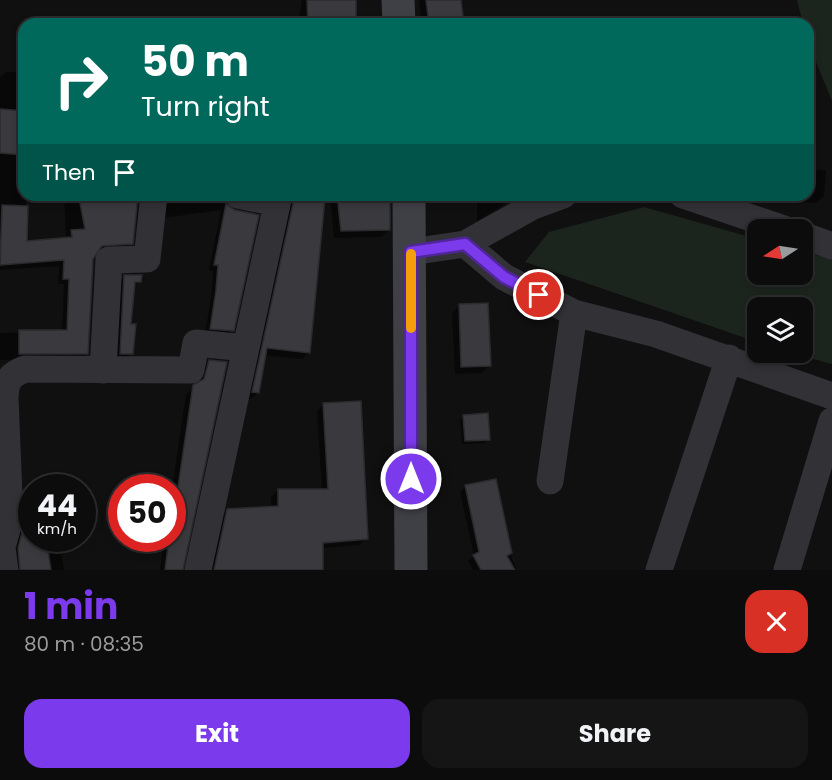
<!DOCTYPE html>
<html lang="en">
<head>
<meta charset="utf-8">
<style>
  :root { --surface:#0c0c0d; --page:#151516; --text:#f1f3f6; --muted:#9a9b9d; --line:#2c2c2e; --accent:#7c3aed }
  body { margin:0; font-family:Poppins,sans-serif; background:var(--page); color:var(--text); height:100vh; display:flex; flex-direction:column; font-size:22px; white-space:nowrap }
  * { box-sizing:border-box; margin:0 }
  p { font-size:20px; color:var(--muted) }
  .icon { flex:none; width:33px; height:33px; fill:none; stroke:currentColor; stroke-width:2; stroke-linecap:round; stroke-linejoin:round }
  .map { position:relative; height:570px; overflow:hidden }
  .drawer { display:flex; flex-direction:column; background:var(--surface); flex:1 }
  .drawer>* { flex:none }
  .guide { position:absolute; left:18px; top:18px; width:796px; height:183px; border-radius:18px; box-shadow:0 3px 9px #0003,0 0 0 2px var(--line); background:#00695c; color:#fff; overflow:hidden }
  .needle { width:39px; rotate:258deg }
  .tools { position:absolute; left:747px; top:219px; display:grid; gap:12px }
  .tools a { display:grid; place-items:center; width:66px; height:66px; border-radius:12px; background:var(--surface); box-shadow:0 3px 9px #0003,0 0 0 2px var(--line); font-size:30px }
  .speed { position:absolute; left:18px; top:474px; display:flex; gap:12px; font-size:30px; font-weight:700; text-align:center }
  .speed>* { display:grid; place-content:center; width:78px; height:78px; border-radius:50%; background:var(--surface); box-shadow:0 3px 9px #0003,0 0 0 2px var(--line); line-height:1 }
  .speed small { font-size:15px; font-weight:400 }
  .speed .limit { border:9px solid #d22; background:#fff; color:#111 }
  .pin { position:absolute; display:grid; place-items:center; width:51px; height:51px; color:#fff; margin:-26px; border:3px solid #fff; border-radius:50%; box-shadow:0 2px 6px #0007 }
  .me { position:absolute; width:66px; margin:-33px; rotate:0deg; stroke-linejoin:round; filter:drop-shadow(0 0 4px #0008) }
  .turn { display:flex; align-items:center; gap:21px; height:126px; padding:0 24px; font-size:27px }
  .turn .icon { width:78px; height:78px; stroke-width:2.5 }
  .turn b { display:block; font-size:42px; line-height:51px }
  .then { display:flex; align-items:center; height:57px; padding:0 24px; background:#0003; gap:12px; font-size:22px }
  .round { display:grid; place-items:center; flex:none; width:63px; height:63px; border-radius:18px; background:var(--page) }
  .headline { display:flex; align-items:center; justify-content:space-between; height:102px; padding:0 24px }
  h1 { font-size:36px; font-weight:700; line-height:45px; color:var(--accent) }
  .cta { display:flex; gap:12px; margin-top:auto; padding:12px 24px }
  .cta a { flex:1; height:69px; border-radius:18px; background:var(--accent); color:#fff; font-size:24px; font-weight:700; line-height:69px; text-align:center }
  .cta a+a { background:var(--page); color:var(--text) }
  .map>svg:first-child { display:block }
</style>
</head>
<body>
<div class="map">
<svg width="832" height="570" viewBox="0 0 832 570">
  <rect width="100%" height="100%" fill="#101011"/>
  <!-- green -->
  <path fill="#1c241e" d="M 797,0 L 832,0 L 832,101 L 809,45 L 808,24 L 803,24 Z
    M 644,207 L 757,239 L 758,274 L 802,274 L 803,252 L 832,259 L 832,364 L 791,353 L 802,352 L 802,308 L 758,308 L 757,342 L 525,262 L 549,232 Z"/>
  <!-- shadow -->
  <path fill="#0007" fill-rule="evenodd" d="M 302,0 L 354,0 L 355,24 L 298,24 Z
    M 419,0 L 459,0 L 462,24 L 422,24 Z
    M 6,72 L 24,72 L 24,195 L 137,195 L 131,243 L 125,249 L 101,250 L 94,254 L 87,353 L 81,359 L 0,360 L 0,333 L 62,332 L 64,284 L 58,284 L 59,266 L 0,270 L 0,77 ZM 26,197 L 64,197 L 66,239 L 25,242 Z
    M 808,169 L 826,170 L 824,196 L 816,203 L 785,201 L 786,195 L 808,195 Z
    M 163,195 L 221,195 L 227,208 L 232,330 L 226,336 L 205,334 L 211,297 L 213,271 L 209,270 L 221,210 L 163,218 Z
    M 330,195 L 391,195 L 389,230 L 382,237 L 334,238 Z
    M 477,195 L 520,195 L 477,221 Z
    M 295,200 L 308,353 L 302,359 L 264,355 L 258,393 L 251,399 L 247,399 L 288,207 Z
    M 125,277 L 140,281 L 133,287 L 129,325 L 131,353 L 126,358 L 115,358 L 119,282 Z
    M 460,305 L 489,365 L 482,373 L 455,374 L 452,313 Z
    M 209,362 L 181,570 L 160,570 L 164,538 L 172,538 L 172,488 L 186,394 L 198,384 L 202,369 Z
    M 324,404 L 366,538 L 360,545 L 321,548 L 321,570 L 209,570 L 221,517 L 228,510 L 271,507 L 271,497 L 278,490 L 322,490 L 317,411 Z
    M 464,416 L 488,439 L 485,443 L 462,444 L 460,420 Z
    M 495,481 L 512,559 L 517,570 L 473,570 L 468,561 L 474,556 L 460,492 L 465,487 Z
    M 26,522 L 32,538 L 58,538 L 64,570 L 13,570 L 12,556 L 19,529 Z"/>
  <!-- building -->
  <path fill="#3a3a3e" stroke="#2b2a2d" stroke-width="1.5" d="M 307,0 L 356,0 L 356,24 L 308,24 Z
    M 426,0 L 461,0 L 464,24 L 429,24 Z
    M 0,109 L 24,111 L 24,155 L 0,153 Z
    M 130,195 L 138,195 L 133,244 L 102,246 L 93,259 L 88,354 L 19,354 L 19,330 L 67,330 L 69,279 L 63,279 L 64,260 L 0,265 L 2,205 L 28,206 L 27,241 L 72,237 L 71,230 L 85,229 L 80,203 Z
    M 337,195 L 390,195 L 390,230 L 341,231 Z
    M 325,198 L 310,353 L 267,348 L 259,393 L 252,392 L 294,199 Z
    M 226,204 L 235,210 L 259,215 L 234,331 L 210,329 L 216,290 L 218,265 L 214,265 Z
    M 124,275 L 142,275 L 141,282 L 135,282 L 131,324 L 136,324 L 133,354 L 120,354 Z
    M 488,303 L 491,366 L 461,367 L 459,304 Z
    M 209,360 L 227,362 L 183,570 L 165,570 L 169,538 L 172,538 L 172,493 L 177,494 L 193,385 L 204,379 Z
    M 361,401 L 368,539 L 323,543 L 323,570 L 214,570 L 227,509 L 278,506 L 278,489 L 328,489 L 323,403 Z
    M 488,413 L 490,440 L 465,441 L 463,415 Z
    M 496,479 L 512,553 L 507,556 L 515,570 L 481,570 L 473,555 L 479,552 L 465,485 Z
    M 32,520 L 32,538 L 46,538 L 51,570 L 20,570 L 18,548 L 25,521 Z"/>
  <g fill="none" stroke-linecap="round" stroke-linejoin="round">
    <!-- minor -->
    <path stroke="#313136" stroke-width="27" d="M 238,195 L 277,203
      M 683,195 L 787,230
      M 802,235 L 832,246
      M 465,244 L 504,277 L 574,313 L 656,334 L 832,396
      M 411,252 L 465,244 L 533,206 L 563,195
      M 103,370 L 109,260 L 147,259 L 154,195
      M 550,481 L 574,313
      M 5,570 L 2,547 L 10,519 L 5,398 C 6,381 9,375 25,369 L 191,370 L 196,343 L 246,348
      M 198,570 L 279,195
      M 659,570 L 729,358
      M 787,570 L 832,421"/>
    <!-- secondary -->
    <path stroke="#3f3f46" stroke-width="33" d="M 398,0 L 399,24
      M 409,195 L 411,570"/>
  </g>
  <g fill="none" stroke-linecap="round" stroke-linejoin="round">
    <!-- route casing -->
    <g stroke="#51269a" stroke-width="15">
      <path id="route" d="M 411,479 L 411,252 L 465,244 L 504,277 L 539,295"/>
    </g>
    <!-- route -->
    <use href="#route" stroke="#7c3aed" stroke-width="10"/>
    <!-- slow -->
    <path stroke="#f59e0b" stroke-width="10" d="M 411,254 L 411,328"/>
  </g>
</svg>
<div class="tools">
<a><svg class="needle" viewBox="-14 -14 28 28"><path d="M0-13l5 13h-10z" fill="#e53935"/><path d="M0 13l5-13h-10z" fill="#9a9b9d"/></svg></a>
<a><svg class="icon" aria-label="layers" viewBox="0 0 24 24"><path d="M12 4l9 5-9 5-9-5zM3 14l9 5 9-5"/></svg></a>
</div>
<div class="speed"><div>44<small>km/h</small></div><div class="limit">50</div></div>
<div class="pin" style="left:539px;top:295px;background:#d93025"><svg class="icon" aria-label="arrive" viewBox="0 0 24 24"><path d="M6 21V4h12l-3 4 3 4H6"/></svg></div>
<svg class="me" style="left:411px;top:479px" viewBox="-20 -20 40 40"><circle r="17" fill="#7c3aed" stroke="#fff" stroke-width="3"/><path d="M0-11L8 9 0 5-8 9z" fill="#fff"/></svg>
<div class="guide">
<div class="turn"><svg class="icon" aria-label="right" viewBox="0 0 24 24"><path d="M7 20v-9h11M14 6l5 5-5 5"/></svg><div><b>50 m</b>Turn right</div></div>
<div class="then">Then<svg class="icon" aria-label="arrive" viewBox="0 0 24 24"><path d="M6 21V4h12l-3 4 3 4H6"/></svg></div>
</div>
</div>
<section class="drawer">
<div class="headline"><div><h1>1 min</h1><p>80 m · 08:35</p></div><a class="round" style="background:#d93025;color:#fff"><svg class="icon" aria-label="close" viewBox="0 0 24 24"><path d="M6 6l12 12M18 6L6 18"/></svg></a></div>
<div class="cta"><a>Exit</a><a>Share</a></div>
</section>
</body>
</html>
